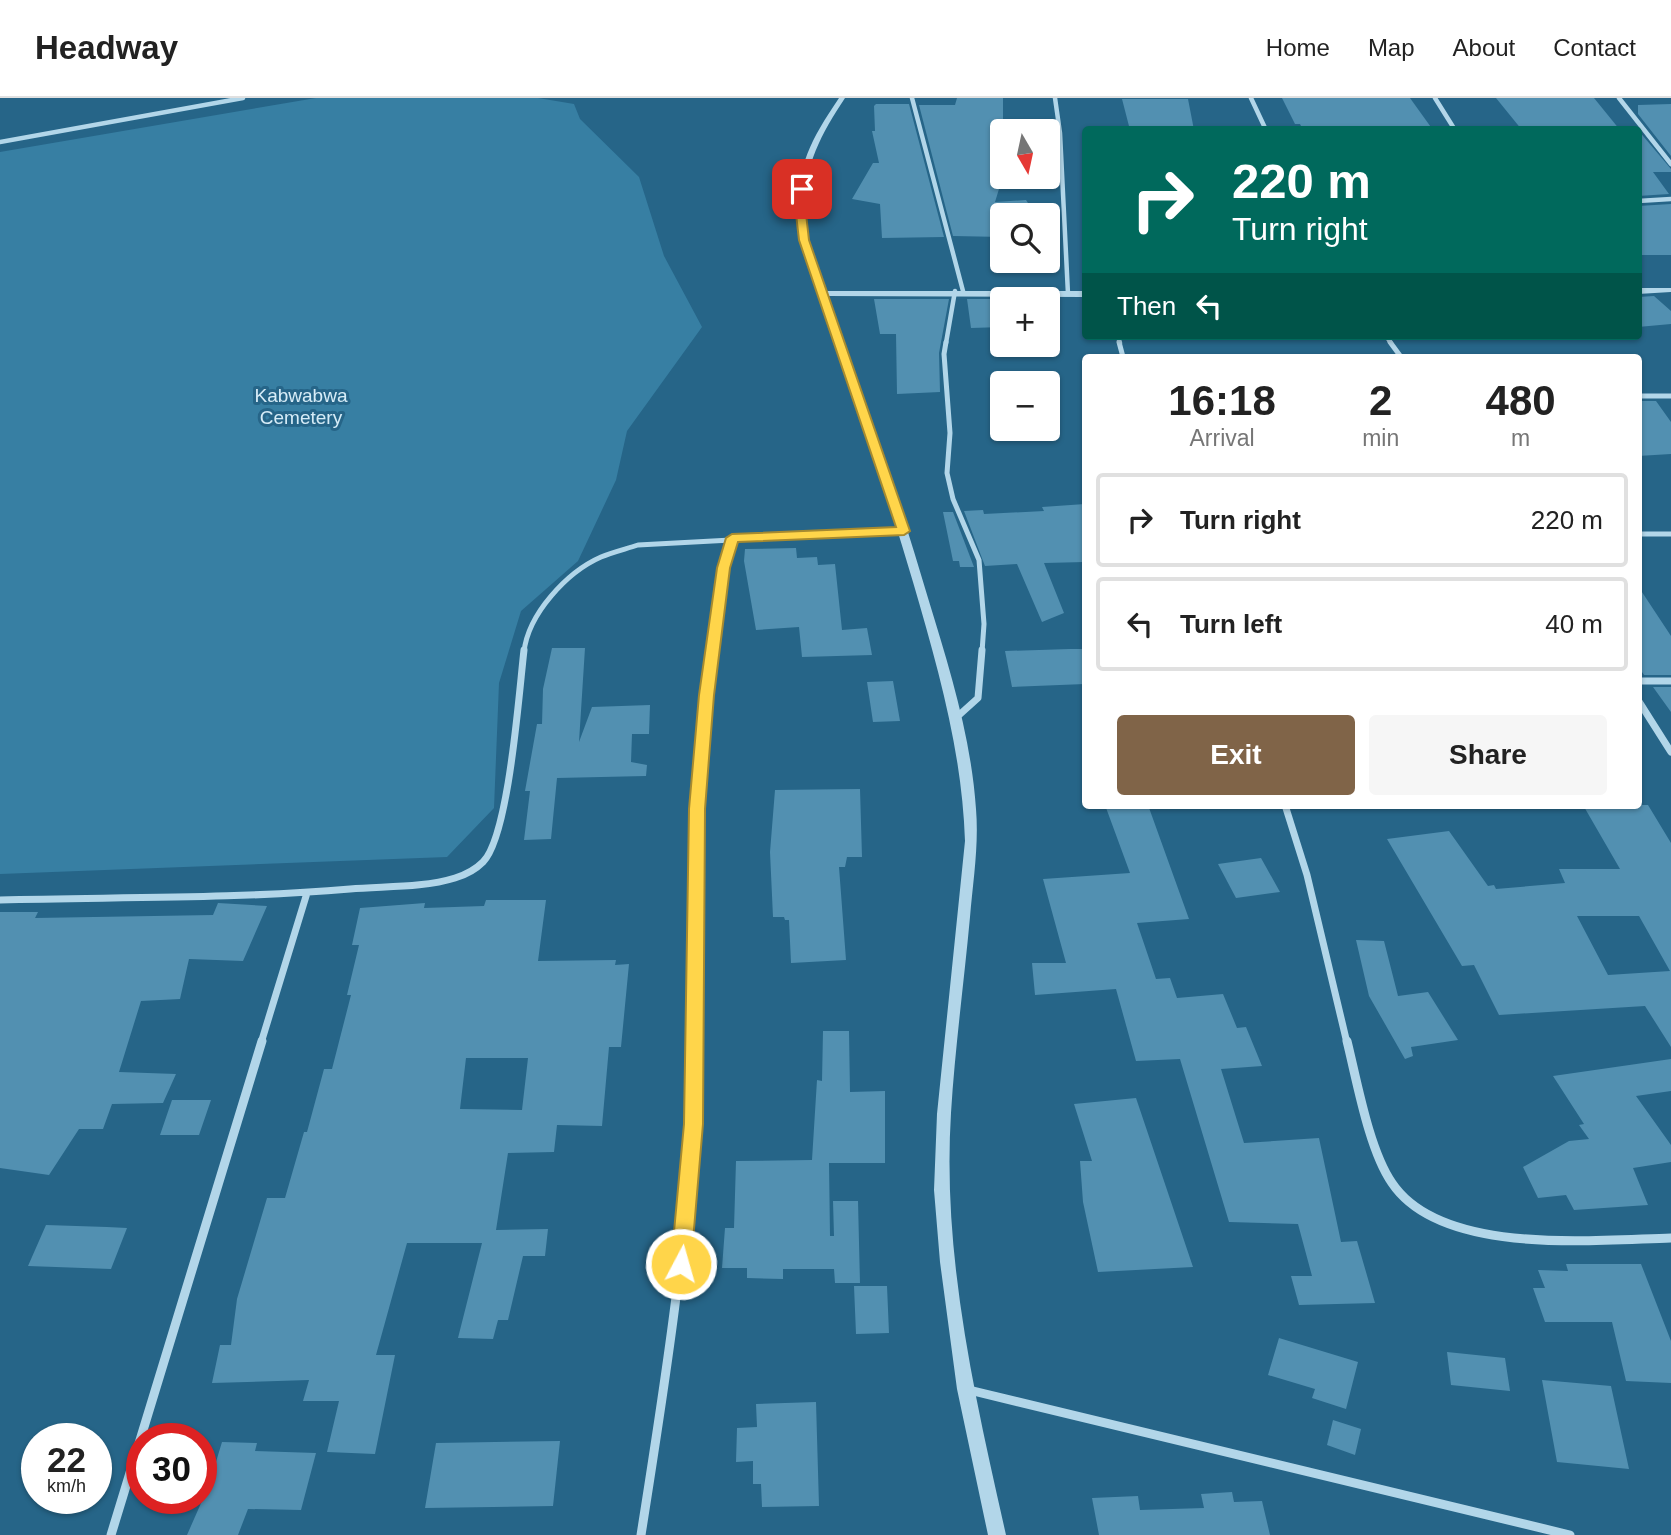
<!DOCTYPE html>
<html lang="en">
<head>
<meta charset="utf-8">
<style>
  :root { --surface:#fff; --page:#f6f6f6; --text:#222; --muted:#767676; --line:#e0e0e0; --accent:#806448 }
  body { margin:0; font-family:Helvetica,sans-serif; background:var(--page); color:var(--text); height:100vh; display:flex; flex-direction:column; font-size:26px; white-space:nowrap }
  * { box-sizing:border-box; margin:0 }
  p { font-size:23px; color:var(--muted) }
  .icon { flex:none; width:38px; height:38px; fill:none; stroke:currentColor; stroke-width:2; stroke-linecap:round; stroke-linejoin:round }
  .map { position:relative; flex:1; overflow:hidden }
  .side { position:absolute; left:1082px; top:256px; width:560px; height:455px; display:flex; flex-direction:column; background:var(--surface); border-radius:7px; box-shadow:0 2px 5px #0004 }
  .side>* { flex:none }
  .banner { position:absolute; left:1082px; top:28px; width:560px; height:214px; border-radius:7px; box-shadow:0 2px 5px #0004; background:#00695c; color:#fff; overflow:hidden }
  .needle { width:46px; rotate:171deg }
  .controls { position:absolute; left:990px; top:21px; display:grid; gap:14px }
  .controls a { display:grid; place-items:center; width:70px; height:70px; border-radius:7px; background:var(--surface); box-shadow:0 2px 5px #0004; font-size:35px }
  .speed { position:absolute; left:21px; top:1325px; display:flex; gap:14px; font-size:35px; font-weight:700; text-align:center }
  .speed>* { display:grid; place-content:center; width:91px; height:91px; border-radius:50%; background:var(--surface); box-shadow:0 2px 5px #0004; line-height:1 }
  .speed small { font-size:18px; font-weight:400 }
  .speed .limit { border:10px solid #d22; background:#fff; color:#111 }
  .pin { position:absolute; display:grid; place-items:center; width:60px; height:60px; color:#fff; margin:-30px; border-radius:14px; box-shadow:0 4px 10px #0006 }
  .me { position:absolute; width:77px; margin:-38px; rotate:6deg; stroke-linejoin:round; filter:drop-shadow(0 0 5px #0008) }
  .turn { display:flex; align-items:center; gap:24px; height:147px; padding:0 35px; font-size:32px }
  .turn .icon { width:91px; height:91px; stroke-width:2.5 }
  .turn b { display:block; font-size:49px; line-height:60px }
  .then { display:flex; align-items:center; height:66px; padding:0 35px; background:#0003; gap:14px; font-size:26px }
  .eta { display:flex; justify-content:space-evenly; align-items:center; height:119px; text-align:center }
  .eta b { font-size:42px; font-weight:800; line-height:49px }
  .cta { display:flex; gap:14px; margin-top:auto; padding:14px 35px }
  .cta a { flex:1; height:80px; border-radius:7px; background:var(--accent); color:#fff; font-size:28px; font-weight:800; line-height:80px; text-align:center }
  .cta a+a { background:var(--page); color:var(--text) }
  ul { padding:0; list-style:none }
  li { display:flex; align-items:center; gap:21px; height:94px; margin:0 14px 10px; padding:0 21px; border:4px solid var(--line); border-radius:7px }
  li div { flex:1 }
  li b { display:block; font-size:26px }
  li em { font-style:normal }
  header { display:flex; align-items:center; gap:42px; box-sizing:border-box; height:98px; padding:0 35px; background:var(--surface); border-bottom:2px solid var(--line) }
  header strong { font-size:33px }
  nav { display:flex; gap:38px; margin-inline-start:auto; font-size:24px }
  .map>svg:first-child { display:block }
</style>
</head>
<body>
<header>
<strong>Headway</strong>
<nav><a>Home</a><a>Map</a><a>About</a><a>Contact</a></nav>
</header>
<div class="map">
<svg width="1671" height="1437" viewBox="0 0 1671 1437">
  <rect width="100%" height="100%" fill="#266588"/>
  <!-- green -->
  <path fill="#377fa3" d="M 316,0 L 538,0 L 574,6 L 580,21 L 639,79 L 664,158 L 702,229 L 627,333 L 616,382 L 578,463 L 521,513 L 499,585 L 494,710 L 447,759 L 0,776 L 0,54 Z"/>
  <!-- building -->
  <path fill="#5290b1" fill-rule="evenodd" d="M 957,0 L 1003,0 L 1003,78 L 995,104 L 1026,102 L 1030,108 L 1046,109 L 1044,117 L 1003,117 L 1003,139 L 953,138 L 919,7 L 955,7 Z
    M 1282,0 L 1410,0 L 1433,32 L 1302,30 L 1300,26 L 1295,26 Z
    M 1496,0 L 1594,0 L 1620,32 L 1522,32 Z
    M 1122,1 L 1188,1 L 1194,32 L 1130,32 Z
    M 876,6 L 909,6 L 944,139 L 882,140 L 880,106 L 852,101 L 873,65 L 879,65 L 872,33 L 875,33 L 874,8 Z
    M 1671,6 L 1671,58 L 1638,16 L 1638,7 Z
    M 1638,32 L 1671,71 L 1671,74 L 1653,74 L 1669,96 L 1638,98 Z
    M 1671,106 L 1671,157 L 1638,157 L 1638,108 Z
    M 1003,153 L 1003,163 L 1030,163 L 1027,171 L 997,169 Z
    M 1654,198 L 1671,213 L 1671,226 L 1638,229 L 1638,199 Z
    M 874,201 L 949,201 L 939,255 L 940,294 L 897,296 L 896,236 L 880,236 Z
    M 967,201 L 1003,201 L 1003,229 L 971,230 Z
    M 1638,303 L 1656,303 L 1671,324 L 1671,356 L 1638,358 Z
    M 1085,406 L 1085,464 L 1044,465 L 1064,515 L 1042,524 L 1017,466 L 985,468 L 964,413 L 983,412 L 984,416 L 1044,413 L 1042,409 Z
    M 943,414 L 953,414 L 974,469 L 960,469 L 959,463 L 953,463 Z
    M 796,450 L 797,460 L 817,459 L 818,467 L 835,466 L 842,532 L 867,530 L 872,557 L 802,559 L 799,529 L 756,532 L 744,463 L 745,451 Z
    M 1638,488 L 1671,538 L 1671,577 L 1644,577 L 1638,568 Z
    M 552,550 L 585,550 L 579,644 L 592,609 L 650,607 L 649,636 L 632,636 L 631,664 L 647,667 L 646,678 L 557,680 L 551,741 L 524,742 L 530,693 L 525,693 L 537,626 L 542,626 L 543,591 Z
    M 1070,551 L 1085,551 L 1085,586 L 1012,589 L 1005,553 Z
    M 893,583 L 900,623 L 873,624 L 867,584 Z
    M 1653,589 L 1671,589 L 1671,614 Z
    M 860,691 L 862,759 L 847,759 L 845,769 L 839,769 L 846,862 L 791,865 L 789,822 L 785,822 L 784,819 L 773,819 L 770,754 L 775,692 Z
    M 1105,707 L 1148,707 L 1189,821 L 1137,825 L 1156,881 L 1170,880 L 1177,900 L 1223,896 L 1237,930 L 1246,929 L 1262,968 L 1221,971 L 1244,1045 L 1319,1040 L 1341,1144 L 1357,1143 L 1375,1205 L 1299,1207 L 1291,1178 L 1312,1178 L 1298,1126 L 1229,1124 L 1180,961 L 1136,963 L 1116,891 L 1035,897 L 1032,865 L 1066,865 L 1043,781 L 1130,775 Z
    M 1583,707 L 1648,707 L 1671,745 L 1671,949 L 1645,908 L 1499,917 L 1474,867 L 1462,868 L 1387,741 L 1449,733 L 1488,788 L 1494,787 L 1496,791 L 1565,785 L 1559,771 L 1620,771 ZM 1577,818 L 1639,818 L 1670,873 L 1608,877 Z
    M 1261,760 L 1280,794 L 1236,800 L 1218,766 Z
    M 486,802 L 546,802 L 538,863 L 616,862 L 615,867 L 629,866 L 621,949 L 609,949 L 602,1028 L 557,1027 L 554,1054 L 508,1055 L 496,1132 L 548,1131 L 545,1158 L 523,1158 L 508,1222 L 498,1222 L 493,1241 L 458,1240 L 482,1145 L 407,1145 L 376,1257 L 395,1257 L 375,1356 L 327,1354 L 339,1303 L 303,1303 L 309,1282 L 212,1285 L 220,1247 L 231,1247 L 237,1201 L 267,1100 L 285,1100 L 304,1034 L 307,1034 L 324,971 L 332,971 L 351,897 L 347,897 L 359,847 L 352,847 L 360,810 L 425,805 L 424,810 L 484,808 ZM 466,960 L 528,960 L 522,1012 L 460,1011 Z
    M 218,805 L 267,808 L 243,863 L 189,861 L 180,901 L 141,903 L 119,974 L 176,976 L 163,1005 L 112,1006 L 103,1031 L 79,1031 L 49,1077 L 0,1070 L 0,814 L 38,814 L 35,820 L 213,817 Z
    M 1356,842 L 1384,843 L 1398,898 L 1428,894 L 1458,942 L 1411,949 L 1413,958 L 1405,961 L 1369,898 Z
    M 823,933 L 849,933 L 850,994 L 885,993 L 885,1065 L 829,1065 L 830,1138 L 834,1138 L 833,1103 L 858,1103 L 860,1185 L 835,1185 L 834,1171 L 783,1171 L 783,1181 L 747,1180 L 747,1170 L 722,1170 L 725,1130 L 734,1130 L 736,1063 L 812,1062 L 817,982 L 822,983 Z
    M 1671,961 L 1671,993 L 1636,998 L 1671,1047 L 1671,1064 L 1633,1070 L 1648,1107 L 1574,1112 L 1566,1097 L 1538,1100 L 1523,1069 L 1569,1043 L 1589,1041 L 1579,1027 L 1584,1026 L 1553,978 Z
    M 1136,1000 L 1193,1169 L 1098,1174 L 1083,1104 L 1080,1063 L 1092,1063 L 1074,1006 Z
    M 172,1002 L 211,1002 L 199,1037 L 160,1037 Z
    M 46,1127 L 107,1129 L 127,1130 L 111,1171 L 28,1168 Z
    M 1566,1166 L 1641,1166 L 1671,1243 L 1671,1285 L 1626,1283 L 1612,1224 L 1545,1224 L 1533,1190 L 1545,1190 L 1538,1172 L 1568,1173 Z
    M 854,1188 L 887,1188 L 889,1235 L 856,1236 Z
    M 1279,1240 L 1358,1264 L 1346,1311 L 1312,1300 L 1315,1291 L 1268,1277 Z
    M 1447,1254 L 1505,1260 L 1510,1293 L 1451,1287 Z
    M 1542,1282 L 1611,1288 L 1629,1371 L 1557,1364 Z
    M 816,1304 L 819,1408 L 762,1409 L 761,1386 L 753,1386 L 753,1363 L 736,1364 L 737,1330 L 757,1329 L 756,1306 Z
    M 1333,1322 L 1361,1331 L 1355,1357 L 1327,1347 Z
    M 560,1343 L 553,1408 L 425,1410 L 436,1345 Z
    M 222,1344 L 257,1345 L 255,1353 L 316,1355 L 301,1412 L 248,1411 L 238,1437 L 187,1437 L 209,1387 Z
    M 1232,1394 L 1234,1404 L 1262,1403 L 1270,1437 L 1099,1437 L 1092,1400 L 1138,1398 L 1140,1412 L 1204,1410 L 1201,1396 Z"/>
  <g fill="none" stroke-linecap="round" stroke-linejoin="round">
    <!-- minor-far3 -->
    <path stroke="#b2d6e9" stroke-width="4.5" d="M 912,0 L 963,193
      M 1055,0 L 1060,35 L 1068,196
      M 1251,0 L 1266,32
      M 1435,0 L 1455,32
      M 1619,0 L 1671,66
      M 0,44 L 243,0
      M 1638,103 L 1671,101
      M 1118,238 L 1120,245
      M 1386,238 L 1391,245
      M 946,245 L 955,193"/>
    <!-- minor-far2 -->
    <path stroke="#b2d6e9" stroke-width="5" d="M 946,244 L 944,256 L 950,335 L 947,375 L 953,401 L 979,462 L 984,526 L 982,554
      M 1119,244 L 1123,259
      M 1390,244 L 1401,259
      M 1638,298 L 1671,298
      M 1638,436 L 1671,436
      M 524,554 C 528,516 567,474 601,459 C 613,454 626,451 638,447 L 904,433
      M 712,554 L 723,470 L 732,440"/>
    <!-- minor-far1 -->
    <path stroke="#b2d6e9" stroke-width="7" d="M 1638,583 L 1671,583
      M 1638,602 L 1671,654
      M 958,618 L 978,600 L 982,552
      M 1285,707 L 1307,777 L 1347,945
      M 0,802 C 116,799 234,801 350,791 C 384,788 423,790 455,780 C 465,777 476,771 483,764 C 509,738 519,594 524,552
      M 261,945 L 307,795
      M 695,945 L 697,711 L 712,552"/>
    <!-- minor -->
    <path stroke="#b2d6e9" stroke-width="9" d="M 1347,943 C 1357,983 1369,1052 1392,1085 C 1441,1158 1594,1142 1671,1140
      M 969,1292 L 1570,1437
      M 111,1437 L 262,943
      M 641,1437 C 667,1273 693,1110 695,943"/>
    <!-- tertiary -->
    <path fill="#b2d6e9" fill-rule="evenodd" d="M 839,0 L 845,0 C 815,45 796,85 808,142 C 812,159 820,176 826,193 L 1085,193 L 1085,199 L 828,198 C 864,298 898,398 928,500 C 949,569 971,638 976,711 C 979,747 973,783 970,819 C 964,884 955,950 951,1015 C 942,1158 975,1299 1006,1437 L 988,1437 L 957,1291 L 940,1164 L 934,1092 L 937,1016 L 965,743 C 962,653 938,570 913,484 C 879,369 840,255 800,142 C 794,78 803,53 839,0 Z
      M 1638,190 L 1671,190 L 1671,194 L 1638,196 Z"/>
  </g>
  <!-- route -->
  <path fill="#ffd54a" stroke="#a68a30" stroke-width="2" d="M 798,89 L 807,91 L 805,107 L 809,142 L 910,433 L 904,437 L 738,444 L 730,470 L 714,597 L 705,711 L 703,1026 L 691,1166 L 688,1172 L 681,1174 L 674,1172 L 671,1166 L 684,1026 L 689,711 L 699,597 L 717,470 L 726,440 L 732,436 L 896,429 L 799,142 L 795,107 Z"/>
  <g text-anchor="middle" dominant-baseline="central" stroke-width="6" stroke-linejoin="round" paint-order="stroke">
    <!-- far-park labels -->
    <g font-size="19" fill="#d6ecf7" stroke="#266588">
      <text x="301" y="297">Kabwabwa<tspan x="301" dy="22">Cemetery</tspan></text>
    </g>
  </g>
</svg>
<div class="controls">
<a><svg class="needle" viewBox="-14 -14 28 28"><path d="M0-13l5 13h-10z" fill="#e53935"/><path d="M0 13l5-13h-10z" fill="#767676"/></svg></a>
<a><svg class="icon" aria-label="search" viewBox="0 0 24 24"><circle cx="10" cy="10" r="6"/><path d="M15 15l6 6"/></svg></a>
<a>+</a>
<a>−</a>
</div>
<div class="speed"><div>22<small>km/h</small></div><div class="limit">30</div></div>
<div class="pin" style="left:802px;top:91px;background:#d93025"><svg class="icon" aria-label="arrive" viewBox="0 0 24 24"><path d="M6 21V4h12l-3 4 3 4H6"/></svg></div>
<svg class="me" style="left:681px;top:1166px" viewBox="-20 -20 40 40"><circle r="17" fill="#ffd54a" stroke="#fff" stroke-width="3"/><path d="M0-11L8 9 0 5-8 9z" fill="#fff"/></svg>
<div class="banner">
<div class="turn"><svg class="icon" aria-label="right" viewBox="0 0 24 24"><path d="M7 20v-9h11M14 6l5 5-5 5"/></svg><div><b>220 m</b>Turn right</div></div>
<div class="then">Then<svg class="icon" aria-label="left" viewBox="0 0 24 24"><path d="M17 20v-9H6M10 6l-5 5 5 5"/></svg></div>
</div>
<section class="side">
<div class="eta">
<div><b>16:18</b><p>Arrival</p></div>
<div><b>2</b><p>min</p></div>
<div><b>480</b><p>m</p></div>
</div>
<ul>
<li><svg class="icon" aria-label="right" viewBox="0 0 24 24"><path d="M7 20v-9h11M14 6l5 5-5 5"/></svg><div><b>Turn right</b></div><em>220 m</em></li>
<li><svg class="icon" aria-label="left" viewBox="0 0 24 24"><path d="M17 20v-9H6M10 6l-5 5 5 5"/></svg><div><b>Turn left</b></div><em>40 m</em></li>
</ul>
<div class="cta"><a>Exit</a><a>Share</a></div>
</section>
</div>
</body>
</html>
